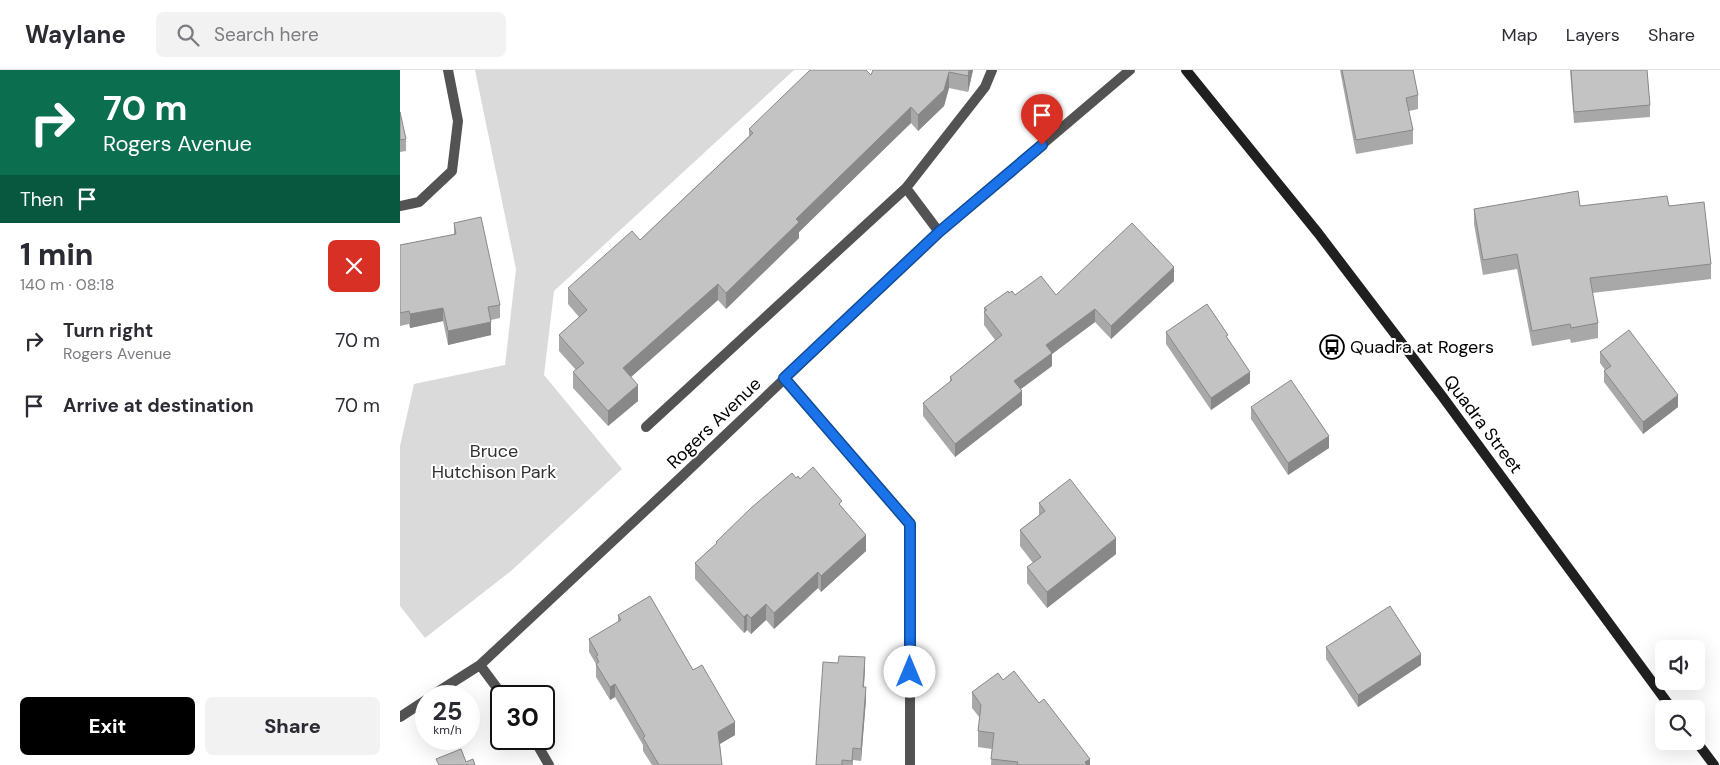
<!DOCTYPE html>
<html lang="en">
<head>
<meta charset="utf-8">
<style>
  :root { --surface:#fff; --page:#f2f2f3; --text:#2b2b33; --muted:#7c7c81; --line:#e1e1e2; --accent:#000 }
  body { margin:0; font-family:"DM Sans",sans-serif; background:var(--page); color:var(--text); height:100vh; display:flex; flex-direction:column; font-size:19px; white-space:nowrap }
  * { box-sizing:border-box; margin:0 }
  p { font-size:16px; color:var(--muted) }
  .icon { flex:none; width:28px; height:28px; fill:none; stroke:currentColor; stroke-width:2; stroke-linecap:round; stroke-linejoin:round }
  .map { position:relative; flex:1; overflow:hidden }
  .details { display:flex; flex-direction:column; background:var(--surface); width:400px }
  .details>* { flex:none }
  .guide { background:#0b6e4f; color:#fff; overflow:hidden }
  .fabs { position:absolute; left:1255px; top:570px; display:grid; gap:10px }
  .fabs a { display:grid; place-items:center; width:50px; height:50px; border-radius:8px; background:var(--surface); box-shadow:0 5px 20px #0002; font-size:25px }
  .speed { position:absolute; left:15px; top:615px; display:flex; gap:10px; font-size:25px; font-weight:700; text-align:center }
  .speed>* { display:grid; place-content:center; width:65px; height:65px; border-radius:50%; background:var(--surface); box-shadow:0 5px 20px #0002; line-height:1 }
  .speed small { font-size:12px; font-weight:400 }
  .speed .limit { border:2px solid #111; border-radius:8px; background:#fff; color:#111 }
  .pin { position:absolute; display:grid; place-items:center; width:42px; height:42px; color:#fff; margin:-51px -21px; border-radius:50% 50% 50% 0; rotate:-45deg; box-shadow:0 0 5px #0007 }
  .pin .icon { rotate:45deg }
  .me { position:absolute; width:55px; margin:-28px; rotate:0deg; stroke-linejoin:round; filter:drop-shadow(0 0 4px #0008) }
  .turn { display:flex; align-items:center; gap:18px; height:105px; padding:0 20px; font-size:22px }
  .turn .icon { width:65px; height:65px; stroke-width:2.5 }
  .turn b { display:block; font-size:35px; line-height:42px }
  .then { display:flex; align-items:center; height:48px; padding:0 20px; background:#0003; gap:10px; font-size:19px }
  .round { display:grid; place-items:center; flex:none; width:52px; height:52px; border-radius:8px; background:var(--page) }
  .headline { display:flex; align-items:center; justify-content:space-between; height:85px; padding:0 20px }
  h1 { font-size:30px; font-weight:800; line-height:38px }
  .primary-button { display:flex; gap:10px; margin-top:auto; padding:10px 20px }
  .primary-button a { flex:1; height:58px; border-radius:8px; background:var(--accent); color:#fff; font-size:20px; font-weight:800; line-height:58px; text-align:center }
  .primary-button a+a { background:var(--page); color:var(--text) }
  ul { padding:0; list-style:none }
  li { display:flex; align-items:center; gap:15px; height:65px; padding:0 20px }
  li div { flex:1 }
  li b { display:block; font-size:19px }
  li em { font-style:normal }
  header { display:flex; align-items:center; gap:30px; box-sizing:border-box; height:70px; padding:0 25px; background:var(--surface); border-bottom:1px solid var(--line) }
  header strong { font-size:24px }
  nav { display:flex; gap:28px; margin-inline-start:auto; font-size:18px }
  .search { width:350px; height:45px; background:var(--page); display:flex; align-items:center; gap:12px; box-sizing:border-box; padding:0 18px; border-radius:8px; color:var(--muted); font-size:19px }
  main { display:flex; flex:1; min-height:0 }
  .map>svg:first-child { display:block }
</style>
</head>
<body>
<header>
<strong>Waylane</strong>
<div class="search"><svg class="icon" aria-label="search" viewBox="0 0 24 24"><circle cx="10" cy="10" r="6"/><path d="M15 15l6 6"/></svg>Search here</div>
<nav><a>Map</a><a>Layers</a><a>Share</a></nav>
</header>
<main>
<section class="details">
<div class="guide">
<div class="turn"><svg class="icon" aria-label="right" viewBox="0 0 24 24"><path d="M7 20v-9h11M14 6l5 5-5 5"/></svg><div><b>70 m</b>Rogers Avenue</div></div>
<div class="then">Then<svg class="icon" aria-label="arrive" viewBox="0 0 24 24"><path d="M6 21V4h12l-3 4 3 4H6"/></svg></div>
</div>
<div class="headline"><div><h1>1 min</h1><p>140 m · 08:18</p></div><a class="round" style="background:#d93025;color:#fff"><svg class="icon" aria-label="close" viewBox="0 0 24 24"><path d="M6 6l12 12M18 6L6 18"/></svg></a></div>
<ul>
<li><svg class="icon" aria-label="right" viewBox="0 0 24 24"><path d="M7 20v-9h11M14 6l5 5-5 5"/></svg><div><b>Turn right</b><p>Rogers Avenue</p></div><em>70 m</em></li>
<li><svg class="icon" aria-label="arrive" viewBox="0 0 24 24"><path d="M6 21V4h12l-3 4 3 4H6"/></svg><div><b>Arrive at destination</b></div><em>70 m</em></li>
</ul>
<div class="primary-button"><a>Exit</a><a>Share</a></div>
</section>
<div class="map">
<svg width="1320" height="695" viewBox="0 0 1320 695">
  <rect width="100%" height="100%" fill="#fff"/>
  <!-- green -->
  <path fill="#dadada" d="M 75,0 L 394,0 L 154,221 L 144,305 L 222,399 L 111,501 L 25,568 L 0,536 L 0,376 L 14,314 L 105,295 L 116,199 Z"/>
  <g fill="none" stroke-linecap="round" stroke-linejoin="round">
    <!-- service -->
    <path stroke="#535353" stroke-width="10" d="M 506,118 L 539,162
      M 246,357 L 506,118 L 585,17 L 592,0"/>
    <!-- minor -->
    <path stroke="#535353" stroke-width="10" d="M 0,136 L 19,132 L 52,101 L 58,51 L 48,0
      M 384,308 L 510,454 L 510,695
      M 80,595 L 103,626
      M 31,626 L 80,595 L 277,411 L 539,162 L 730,0
      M 0,647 L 26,630
      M 134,669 L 149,695"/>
    <!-- secondary -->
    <path stroke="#202020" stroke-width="10" d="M 786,0 L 918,163 L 1042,326 L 1272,639
      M 1296,671 L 1314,695"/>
  </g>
  <!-- wall -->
  <path fill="#a8a8a8" d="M 473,0 L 573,0 L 568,22 L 549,18 L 544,36 L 518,61 L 511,53 L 399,162 L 399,168 L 326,239 L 318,230 L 231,307 L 238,331 L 208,356 L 173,318 L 173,302 L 176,300 L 159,281 L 159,265 L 179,247 L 168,234 L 168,218 L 240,170 L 349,66 L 349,59 L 471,5 Z
    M 940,0 L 1013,0 L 1018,25 L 1018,39 L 1009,41 L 1013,60 L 1013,74 L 956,84 Z
    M 1170,0 L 1247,0 L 1250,35 L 1250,47 L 1174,53 Z
    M 0,42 L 6,69 L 6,81 L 0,82 Z
    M 1180,136 L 1269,136 L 1311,194 L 1311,209 L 1192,223 L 1198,253 L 1198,268 L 1171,273 L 1170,269 L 1132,276 L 1117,199 L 1083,205 L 1074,154 L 1074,139 Z
    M 54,153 L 100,235 L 100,248 L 91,250 L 91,265 L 48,275 L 43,251 L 10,258 L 9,254 L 0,256 L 0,175 L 54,165 Z
    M 774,211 L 711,269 L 695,252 L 652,284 L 652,296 L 621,319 L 622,335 L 555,387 L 523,346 L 523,333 L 550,312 L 550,307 L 595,270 L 584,255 L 584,238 L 609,223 L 615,225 L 656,225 Z
    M 766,262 L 828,270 L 850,313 L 811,340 L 766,274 Z
    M 1200,282 L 1278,337 L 1243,364 L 1204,312 L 1204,301 L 1205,300 L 1200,293 Z
    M 851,337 L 929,378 L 888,405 L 851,349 Z
    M 396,408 L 400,409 L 442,437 L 466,481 L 421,522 L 418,518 L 374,559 L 366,550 L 351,564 L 347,560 L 344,563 L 295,509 L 295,493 L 316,474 L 316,472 Z
    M 639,433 L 716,484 L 647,538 L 627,513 L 627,497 L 633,493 L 620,476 L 620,460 L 639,445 Z
    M 218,545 L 293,600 L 335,665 L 320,674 L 322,695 L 252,695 L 243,681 L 243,675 L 215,627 L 210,630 L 196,607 L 196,594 L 189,582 L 189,569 L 218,552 Z
    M 926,577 L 1021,595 L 958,637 L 926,589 Z
    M 465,598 L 464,617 L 466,629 L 461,691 L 453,690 L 453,695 L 416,695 Z
    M 603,610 L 639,633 L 690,695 L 591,695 L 592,679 L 578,677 L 578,661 L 580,648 L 572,638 L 572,622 Z"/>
  <!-- shaded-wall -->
  <path fill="#888" d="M 569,0 L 573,0 L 568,22 L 568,6 Z
    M 549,2 L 549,18 L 544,36 L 518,61 L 518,45 Z
    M 511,37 L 511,53 L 399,162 L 399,168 L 326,239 L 326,223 L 396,149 Z
    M 774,197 L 774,211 L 711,269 L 711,256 Z
    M 318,214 L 318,230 L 223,314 L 223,298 Z
    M 43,238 L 43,251 L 10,258 L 10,244 Z
    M 695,239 L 695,252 L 652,284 L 652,296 L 614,324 L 614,311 L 646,275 Z
    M 91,252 L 91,265 L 48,275 L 48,261 Z
    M 850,302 L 850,313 L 811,340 L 811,328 Z
    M 238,315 L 238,331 L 208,356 L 208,341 Z
    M 622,321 L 622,335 L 555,387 L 555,374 Z
    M 1278,325 L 1278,337 L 1243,364 L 1243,352 Z
    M 929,366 L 929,378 L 888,405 L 888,393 Z
    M 466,465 L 466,481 L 421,522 L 421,506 Z
    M 716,468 L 716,484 L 647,538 L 647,522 Z
    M 418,502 L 418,518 L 374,559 L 374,543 Z
    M 366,534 L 366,550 L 351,564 L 351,548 Z
    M 347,544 L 347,560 L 344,563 L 344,547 Z
    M 1021,584 L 1021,595 L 958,637 L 958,625 Z
    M 465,587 L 465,598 L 463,628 L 463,617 Z
    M 215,614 L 215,627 L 210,630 L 210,617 Z
    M 466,617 L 466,629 L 461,691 L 461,679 Z
    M 335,652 L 335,665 L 318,675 L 318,662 Z
    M 690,689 L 690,695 L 685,695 L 685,692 Z"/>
  <!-- building -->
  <path fill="#c3c3c3" stroke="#888" d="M 410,0 L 466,0 L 471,5 L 473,0 L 569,0 L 568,6 L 549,2 L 544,20 L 518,45 L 511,37 L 396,149 L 399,152 L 326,223 L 318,214 L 223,298 L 238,315 L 208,341 L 173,302 L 184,293 L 159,265 L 187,240 L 168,218 L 232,161 L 240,170 L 353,63 L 349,59 Z
    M 942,0 L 1013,0 L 1018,25 L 1006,28 L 1013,60 L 956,70 Z
    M 1171,0 L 1247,0 L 1250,35 L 1174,42 Z
    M 0,42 L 6,69 L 0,70 Z
    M 1178,121 L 1180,136 L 1267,126 L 1269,136 L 1304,132 L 1311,194 L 1190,208 L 1198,253 L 1171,258 L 1170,254 L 1132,261 L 1117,184 L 1083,190 L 1074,139 Z
    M 81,147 L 100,235 L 88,237 L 91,252 L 48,261 L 43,238 L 10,244 L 9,241 L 0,243 L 0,175 L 56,164 L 54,153 Z
    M 732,153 L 774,197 L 711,256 L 695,239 L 646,275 L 652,283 L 614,311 L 622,321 L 555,374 L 523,333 L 552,310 L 550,307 L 602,265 L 584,242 L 587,240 L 584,238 L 608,221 L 609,223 L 612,221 L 615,225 L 641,206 L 656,225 Z
    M 807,234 L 828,265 L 826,266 L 850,302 L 811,328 L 766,262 Z
    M 1229,260 L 1278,325 L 1243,352 L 1204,301 L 1211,296 L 1200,282 Z
    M 891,310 L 929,366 L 888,393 L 851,337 Z
    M 413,397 L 442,431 L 439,434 L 466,465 L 421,506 L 418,502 L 374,543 L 366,534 L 351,548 L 347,544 L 344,547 L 295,493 L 317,473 L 316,472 L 351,438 L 392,403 L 396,408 L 398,406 L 400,409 Z
    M 670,409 L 716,468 L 647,522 L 627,497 L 641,487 L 620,460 L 645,441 L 639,433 Z
    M 250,526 L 293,600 L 302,595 L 335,652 L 318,662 L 322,695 L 259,695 L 243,668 L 245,666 L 215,614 L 210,617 L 196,594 L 199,592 L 196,586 L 198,585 L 189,569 L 221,550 L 218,545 Z
    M 990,536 L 1021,584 L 958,625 L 926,577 Z
    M 439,586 L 465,587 L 463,617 L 466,617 L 461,679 L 453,678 L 452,691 L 442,690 L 442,695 L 416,695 L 423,592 L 438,593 Z
    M 614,601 L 639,633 L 644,629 L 690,689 L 685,692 L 687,695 L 617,695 L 618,692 L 591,689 L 594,663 L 578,661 L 581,635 L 572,622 L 598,603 L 603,610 Z
    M 61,679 L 66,692 L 73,689 L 75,695 L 39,695 L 36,689 Z"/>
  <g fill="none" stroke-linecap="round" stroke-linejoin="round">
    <!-- route casing -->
    <g stroke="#114b97" stroke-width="12">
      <path id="route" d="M 510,602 L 510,454 L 384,308 L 539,162 L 642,75"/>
    </g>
    <!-- route -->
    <use href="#route" stroke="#1a73e8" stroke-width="9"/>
  </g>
  <!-- icons -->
  <defs>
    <g id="bus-ring" transform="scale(1.25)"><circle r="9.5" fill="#fff" stroke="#000" stroke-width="1.5"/><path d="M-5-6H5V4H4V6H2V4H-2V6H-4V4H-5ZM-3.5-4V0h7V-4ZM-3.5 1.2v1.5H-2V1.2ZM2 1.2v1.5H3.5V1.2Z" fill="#000"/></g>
  </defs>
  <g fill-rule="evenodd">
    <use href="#bus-ring" x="932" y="277"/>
  </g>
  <g text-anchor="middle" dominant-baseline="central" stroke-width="4" stroke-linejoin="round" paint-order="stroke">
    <!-- poi labels -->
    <g font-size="18" fill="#000" stroke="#fff" text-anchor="start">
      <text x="950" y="277">Quadra at Rogers</text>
    </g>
    <!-- street labels -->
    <g font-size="18" fill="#000" stroke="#fff">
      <text transform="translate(314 353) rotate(-44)">Rogers Avenue</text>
      <text transform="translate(1083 354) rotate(53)">Quadra Street</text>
    </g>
    <!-- park labels -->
    <g font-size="18" fill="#313131" stroke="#fff">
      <text x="94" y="381">Bruce<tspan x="94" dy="21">Hutchison Park</tspan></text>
    </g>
  </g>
</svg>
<div class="fabs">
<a><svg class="icon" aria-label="sound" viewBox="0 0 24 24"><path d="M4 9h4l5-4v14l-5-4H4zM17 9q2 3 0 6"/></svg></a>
<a><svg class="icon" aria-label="search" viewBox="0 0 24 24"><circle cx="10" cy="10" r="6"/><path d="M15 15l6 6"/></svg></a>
</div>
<div class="speed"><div>25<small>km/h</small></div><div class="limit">30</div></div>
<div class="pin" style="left:642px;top:75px;background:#d93025"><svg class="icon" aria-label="arrive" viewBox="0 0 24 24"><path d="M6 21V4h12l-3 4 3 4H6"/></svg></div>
<svg class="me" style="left:510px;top:602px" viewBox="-20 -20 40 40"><circle r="19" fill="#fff"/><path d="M0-13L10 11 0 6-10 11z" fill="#1a73e8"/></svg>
</div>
</main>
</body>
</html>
